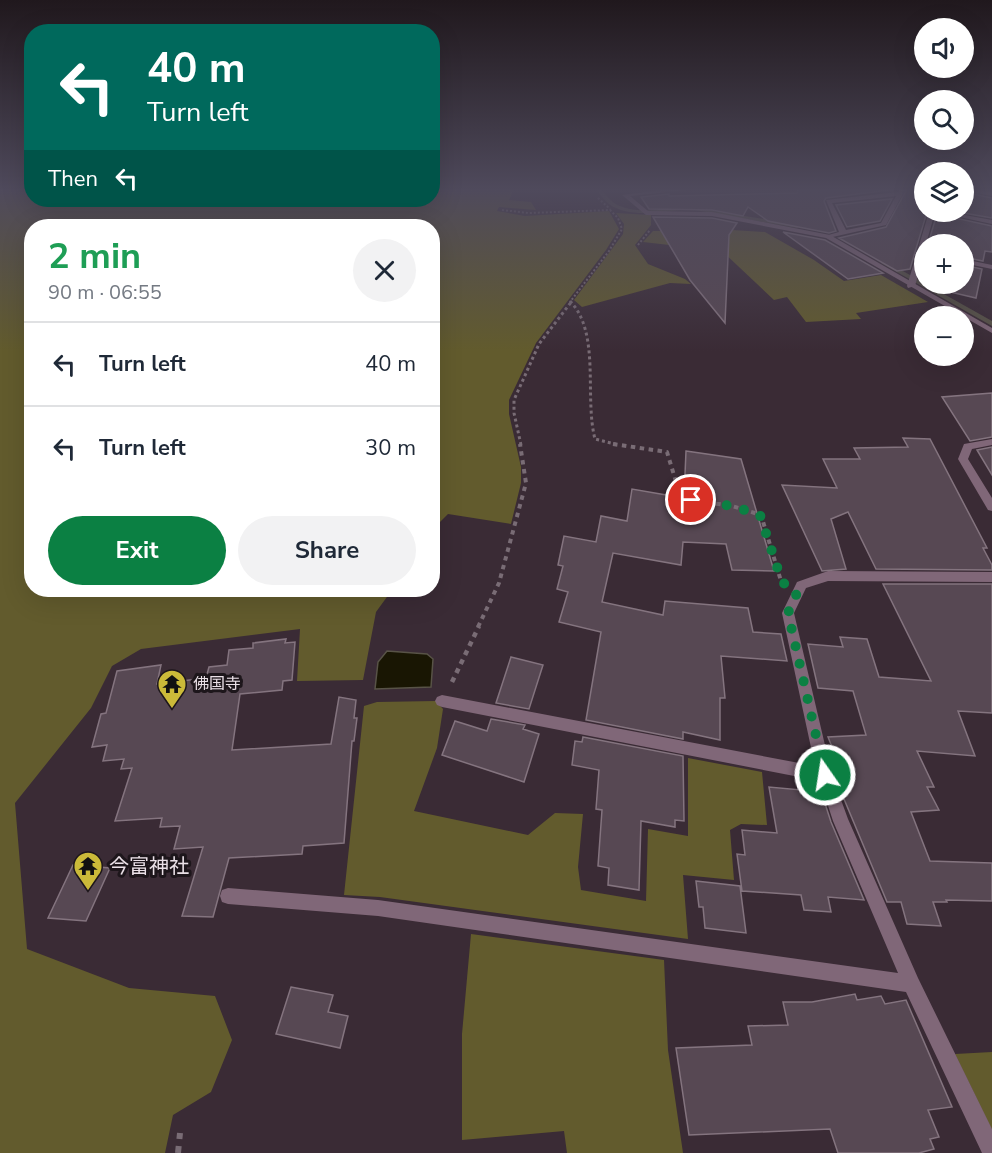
<!DOCTYPE html>
<html lang="en">
<head>
<meta charset="utf-8">
<style>
  :root { --surface:#fff; --page:#f2f2f3; --text:#1f2937; --muted:#747a83; --line:#e0e1e3; --accent:#0b8043 }
  body { margin:0; font-family:"Nunito Sans","Noto Sans JP",sans-serif; background:var(--page); color:var(--text); height:100vh; display:flex; flex-direction:column; font-size:22px; white-space:nowrap }
  * { box-sizing:border-box; margin:0 }
  p { font-size:20px; color:var(--muted) }
  .icon { flex:none; width:33px; height:33px; fill:none; stroke:currentColor; stroke-width:2; stroke-linecap:round; stroke-linejoin:round }
  .map { position:relative; flex:1; overflow:hidden }
  .panel { position:absolute; left:24px; top:219px; width:416px; height:378px; display:flex; flex-direction:column; background:var(--surface); border-radius:24px; box-shadow:0 6px 24px #0002 }
  .panel>* { flex:none }
  .top-card { position:absolute; left:24px; top:24px; width:416px; height:183px; border-radius:24px; box-shadow:0 6px 24px #0002; background:#00695c; color:#fff; overflow:hidden }
  .buttons { position:absolute; left:914px; top:18px; display:grid; gap:12px }
  .buttons a { display:grid; place-items:center; width:60px; height:60px; border-radius:50%; background:var(--surface); box-shadow:0 6px 24px #0002; font-size:30px }
  .pin { position:absolute; display:grid; place-items:center; width:51px; height:51px; color:#fff; margin:-26px; border:3px solid #fff; border-radius:50%; box-shadow:0 2px 6px #0007 }
  .me { position:absolute; width:66px; margin:-33px; rotate:347deg; stroke-linejoin:round; filter:drop-shadow(0 0 4px #0008) }
  .turn { display:flex; align-items:center; gap:21px; height:126px; padding:0 24px; font-size:27px }
  .turn .icon { width:78px; height:78px; stroke-width:2.5 }
  .turn b { display:block; font-size:42px; line-height:51px }
  .then { display:flex; align-items:center; height:57px; padding:0 24px; background:#0003; gap:12px; font-size:22px }
  .round { display:grid; place-items:center; flex:none; width:63px; height:63px; border-radius:32px; background:var(--page) }
  .summary { display:flex; align-items:center; justify-content:space-between; height:102px; padding:0 24px }
  h1 { font-size:36px; font-weight:700; line-height:45px; color:#1e9e55 }
  .action { display:flex; gap:12px; margin-top:auto; padding:12px 24px }
  .action a { flex:1; height:69px; border-radius:36px; background:var(--accent); color:#fff; font-size:24px; font-weight:700; line-height:69px; text-align:center }
  .action a+a { background:var(--page); color:var(--text) }
  ul { padding:0; list-style:none }
  li { display:flex; align-items:center; gap:18px; height:84px; padding:0 24px; border-top:2px solid var(--line) }
  li div { flex:1 }
  li b { display:block; font-size:22px }
  li em { font-style:normal }
  .map>svg:first-child { display:block }
</style>
</head>
<body>
<div class="map">
<svg width="992" height="1153" viewBox="0 0 992 1153">
  <rect width="100%" height="100%" fill="#3a2b35"/>
  <!-- green -->
  <path fill="#625b2d" d="M 0,189 L 31,189 L 32,200 L 432,200 L 432,189 L 514,189 L 509,200 L 531,202 L 536,210 L 499,207 L 497,211 L 525,216 L 609,211 L 619,229 L 606,250 L 536,343 L 509,400 L 509,414 L 521,467 L 521,483 L 511,524 L 448,514 L 432,530 L 432,226 L 32,226 L 32,590 L 392,590 L 376,612 L 363,680 L 297,681 L 300,629 L 141,649 L 112,666 L 91,708 L 15,803 L 27,949 L 129,988 L 215,996 L 232,1040 L 211,1092 L 173,1115 L 165,1153 L 0,1153 Z
    M 616,213 L 651,215 L 651,225 L 635,245 L 648,264 L 685,279 L 691,284 L 670,283 L 582,307 L 574,300 L 623,234 L 624,224 Z
    M 732,230 L 765,232 L 814,260 L 844,281 L 881,275 L 928,302 L 856,313 L 861,319 L 806,322 L 787,297 L 774,300 L 722,251 L 643,242 L 653,231 Z
    M 436,701 L 443,709 L 437,748 L 414,811 L 528,835 L 555,813 L 583,814 L 578,867 L 581,890 L 646,901 L 648,829 L 688,836 L 688,758 L 762,772 L 767,825 L 741,824 L 730,830 L 734,880 L 683,875 L 688,939 L 380,897 L 344,895 L 364,706 L 377,702 Z
    M 471,934 L 664,960 L 668,1050 L 683,1153 L 567,1153 L 564,1131 L 462,1140 L 462,1034 Z
    M 992,1052 L 992,1130 L 955,1054 Z"/>
  <!-- water -->
  <path fill="#191603" stroke="#585347" stroke-width="1.5" d="M 387,651 L 427,654 L 433,659 L 431,687 L 375,689 L 378,662 Z"/>
  <g fill="none" stroke-linecap="round" stroke-linejoin="round">
    <!-- stream -->
    <path fill="#585347" fill-rule="evenodd" d="M 596,189 L 601,189 C 605,194 609,199 614,203 C 633,215 660,209 681,208 L 683,209 L 681,210 C 659,212 628,218 609,204 C 604,200 600,194 596,189 Z
      M 693,208 L 797,224 L 800,226 L 797,228 L 695,210 L 693,210 Z
      M 881,261 L 885,261 L 992,321 L 992,326 L 881,263 Z"/>
  </g>
  <!-- building -->
  <path fill="#574853" stroke="#84747f" stroke-width="1.5" d="M 798,189 L 897,189 L 826,198 L 824,201 L 836,231 L 829,233 L 768,221 L 748,207 L 743,216 L 712,210 L 649,209 L 641,197 L 669,194 L 669,196 L 797,193 Z
    M 907,189 L 924,189 L 924,212 L 927,212 L 910,269 L 897,271 L 839,238 L 886,227 Z
    M 963,192 L 992,198 L 992,218 L 958,212 L 963,212 Z
    M 892,199 L 880,221 L 847,227 L 836,205 Z
    M 937,214 L 992,226 L 992,252 L 985,251 L 983,261 L 963,257 L 963,244 L 928,244 Z
    M 653,217 L 712,218 L 737,223 L 729,235 L 725,323 L 690,280 Z
    M 783,232 L 825,240 L 883,273 L 848,279 Z
    M 963,265 L 982,269 L 976,298 L 950,292 L 952,284 L 948,284 L 963,284 Z
    M 992,393 L 992,437 L 970,441 L 942,397 Z
    M 903,438 L 930,439 L 987,548 L 983,548 L 992,565 L 992,570 L 876,569 L 848,512 L 831,519 L 846,569 L 822,571 L 782,485 L 837,488 L 823,459 L 860,459 L 854,448 L 908,447 Z
    M 992,447 L 992,475 L 977,450 Z
    M 686,451 L 741,459 L 774,571 L 732,570 L 726,544 L 683,542 L 681,565 L 613,553 L 602,602 L 663,615 L 665,601 L 748,608 L 753,632 L 781,634 L 787,661 L 721,656 L 725,698 L 720,698 L 720,740 L 683,732 L 683,739 L 586,720 L 601,632 L 559,622 L 568,592 L 557,589 L 563,566 L 558,565 L 564,536 L 596,542 L 601,516 L 627,521 L 632,489 L 684,498 Z
    M 883,584 L 992,584 L 992,713 L 958,711 L 975,756 L 917,751 L 934,787 L 927,787 L 939,810 L 911,812 L 930,861 L 992,863 L 992,901 L 946,900 L 947,902 L 933,902 L 941,926 L 907,924 L 901,902 L 887,902 L 839,787 L 845,787 L 841,777 L 844,777 L 828,737 L 866,735 L 853,691 L 818,688 L 808,644 L 843,647 L 840,637 L 867,639 L 879,677 L 931,681 Z
    M 286,639 L 285,643 L 295,642 L 292,680 L 283,681 L 282,690 L 240,694 L 232,750 L 331,744 L 339,697 L 356,700 L 354,718 L 357,718 L 354,741 L 352,741 L 344,843 L 303,846 L 302,854 L 229,858 L 213,917 L 182,916 L 203,847 L 174,849 L 180,826 L 160,827 L 162,818 L 115,821 L 132,768 L 121,769 L 124,759 L 103,761 L 107,745 L 92,747 L 101,714 L 106,713 L 117,671 L 161,665 L 157,684 L 206,678 L 209,667 L 227,665 L 229,650 L 253,648 L 253,643 Z
    M 511,657 L 543,665 L 529,709 L 496,703 Z
    M 491,719 L 525,725 L 523,729 L 539,734 L 524,782 L 442,755 L 455,721 L 487,731 Z
    M 583,737 L 683,756 L 684,821 L 675,820 L 675,827 L 641,821 L 639,890 L 608,885 L 609,868 L 598,866 L 602,810 L 596,809 L 599,770 L 572,765 L 575,741 L 582,742 Z
    M 799,784 L 819,785 L 831,822 L 864,900 L 828,897 L 831,912 L 804,910 L 801,895 L 742,891 L 737,854 L 745,855 L 742,830 L 777,833 L 769,787 L 801,790 Z
    M 73,865 L 110,868 L 86,921 L 48,918 Z
    M 696,881 L 740,886 L 746,933 L 705,928 L 703,907 L 699,907 Z
    M 291,987 L 333,995 L 328,1012 L 348,1016 L 340,1048 L 276,1034 Z
    M 855,994 L 857,1000 L 881,996 L 885,1004 L 906,1000 L 952,1107 L 928,1110 L 939,1137 L 930,1139 L 934,1149 L 919,1153 L 838,1153 L 830,1129 L 689,1135 L 676,1048 L 752,1045 L 748,1026 L 788,1025 L 783,1002 L 812,1002 Z"/>
  <g fill="none" stroke-linecap="round" stroke-linejoin="round">
    <!-- path-far4 -->
    <path stroke="#796c75" stroke-width="2" stroke-dasharray="2 2" stroke-linecap="butt" d="M 598,198 L 610,209
      M 502,210 L 529,213 L 610,210 L 618,218 L 622,229 L 609,251 L 570,302
      M 638,245 L 650,230"/>
    <!-- path-far3 -->
    <path stroke="#796c75" stroke-width="3" stroke-dasharray="3 3" stroke-linecap="butt" d="M 570,301 C 601,333 584,397 595,439 L 619,445
      M 521,445 L 514,413 L 514,400 L 539,344 L 572,301"/>
    <!-- path-far2 -->
    <path stroke="#796c75" stroke-width="4" stroke-dasharray="4.5 4.5" stroke-linecap="butt" d="M 613,444 L 667,452 L 677,485 L 691,500 L 732,506 L 761,515 L 781,581
      M 478,627 L 499,583 L 526,483 L 520,444"/>
    <!-- path-far1 -->
    <path stroke="#796c75" stroke-width="4.5" stroke-dasharray="5 5" stroke-linecap="butt" d="M 452,682 L 479,626"/>
    <!-- path -->
    <path stroke="#796c75" stroke-width="6" stroke-dasharray="7 7" stroke-linecap="butt" d="M 178,1153 L 180,1133"/>
    <!-- service -->
    <path fill="#806778" fill-rule="evenodd" d="M 900,189 L 905,190 L 886,225 L 828,238 L 825,236 L 839,232 L 826,200 L 898,192 ZM 896,196 L 881,223 L 846,230 L 832,203 Z
      M 929,212 L 935,212 L 926,244 L 924,244 L 924,253 L 915,286 L 908,288 L 907,286 Z
      M 937,212 L 948,212 L 992,220 L 992,224 Z
      M 963,259 L 992,265 L 992,269 L 963,263 Z
      M 828,571 L 992,572 L 992,582 L 828,581 L 806,588 L 794,613 L 832,775 L 848,819 L 918,978 L 992,1129 L 992,1153 L 982,1153 L 906,992 L 378,916 L 228,904 L 222,902 L 220,896 L 222,890 L 228,888 L 378,900 L 898,973 L 833,821 L 820,781 L 442,707 L 437,705 L 435,701 L 437,697 L 442,695 L 815,766 L 782,613 L 797,582 Z"/>
    <!-- minor -->
    <path fill="#806778" fill-rule="evenodd" d="M 670,189 L 695,189 L 630,196 L 648,211 L 712,212 L 830,235 L 992,328 L 992,333 L 826,238 L 712,216 L 646,215 L 622,195 Z
      M 963,189 L 992,192 L 992,196 L 965,191 Z
      M 992,439 L 992,445 L 972,449 L 968,459 L 992,498 L 992,511 L 988,510 L 958,459 L 964,444 Z"/>
  </g>
  <!-- sky -->
  <linearGradient id="sky" x2="0" y2="1"><stop stop-color="#20181d"/><stop offset="0.54" stop-color="#4f4a5c"/><stop offset="1" stop-color="#4f4a5c" stop-opacity="0"/></linearGradient>
  <rect width="992" height="351" fill="url(#sky)"/>
  <g fill="none" stroke-linecap="round" stroke-linejoin="round">
    <!-- route -->
    <path stroke="#0b8043" stroke-width="10" stroke-dasharray="0 18" d="M 691,500 L 732,506 L 760,515 L 782,582 L 797,593 L 788,613 L 825,775"/>
  </g>
  <!-- icons -->
  <defs>
    <g id="temple-pin" transform="scale(1.5)"><path d="M0 17L-7.5 6A9.5 9.5 0 1 1 7.5 6Z" fill="#cbba39" stroke="#1d161b"/><path d="M0-6L5-2H3V0L6.5 2.5H4V6H1.5V3h-3V6H-4V2.5H-6.5L-3 0V-2H-5Z" fill="#111"/></g>
  </defs>
  <g fill-rule="evenodd">
    <use href="#temple-pin" x="172" y="684"/>
    <use href="#temple-pin" x="88" y="866"/>
  </g>
  <g text-anchor="middle" dominant-baseline="central" stroke-width="6" stroke-linejoin="round" paint-order="stroke">
    <!-- poi labels -->
    <g font-size="16" fill="#eae0e7" stroke="#1d161b" text-anchor="start">
      <text x="193" y="684">佛国寺</text>
    </g>
    <!-- near-poi labels -->
    <g font-size="20" fill="#eae0e7" stroke="#1d161b" text-anchor="start">
      <text x="109" y="866">今富神社</text>
    </g>
  </g>
</svg>
<div class="buttons">
<a><svg class="icon" aria-label="sound" viewBox="0 0 24 24"><path d="M4 9h4l5-4v14l-5-4H4zM17 9q2 3 0 6"/></svg></a>
<a><svg class="icon" aria-label="search" viewBox="0 0 24 24"><circle cx="10" cy="10" r="6"/><path d="M15 15l6 6"/></svg></a>
<a><svg class="icon" aria-label="layers" viewBox="0 0 24 24"><path d="M12 4l9 5-9 5-9-5zM3 14l9 5 9-5"/></svg></a>
<a>+</a>
<a>−</a>
</div>
<div class="pin" style="left:691px;top:500px;background:#d93025"><svg class="icon" aria-label="arrive" viewBox="0 0 24 24"><path d="M6 21V4h12l-3 4 3 4H6"/></svg></div>
<svg class="me" style="left:825px;top:775px" viewBox="-20 -20 40 40"><circle r="17" fill="#0b8043" stroke="#fff" stroke-width="3"/><path d="M0-11L8 9 0 5-8 9z" fill="#fff"/></svg>
<div class="top-card">
<div class="turn"><svg class="icon" aria-label="left" viewBox="0 0 24 24"><path d="M17 20v-9H6M10 6l-5 5 5 5"/></svg><div><b>40 m</b>Turn left</div></div>
<div class="then">Then<svg class="icon" aria-label="left" viewBox="0 0 24 24"><path d="M17 20v-9H6M10 6l-5 5 5 5"/></svg></div>
</div>
<section class="panel">
<div class="summary"><div><h1>2 min</h1><p>90 m · 06:55</p></div><a class="round"><svg class="icon" aria-label="close" viewBox="0 0 24 24"><path d="M6 6l12 12M18 6L6 18"/></svg></a></div>
<ul>
<li><svg class="icon" aria-label="left" viewBox="0 0 24 24"><path d="M17 20v-9H6M10 6l-5 5 5 5"/></svg><div><b>Turn left</b></div><em>40 m</em></li>
<li><svg class="icon" aria-label="left" viewBox="0 0 24 24"><path d="M17 20v-9H6M10 6l-5 5 5 5"/></svg><div><b>Turn left</b></div><em>30 m</em></li>
</ul>
<div class="action"><a>Exit</a><a>Share</a></div>
</section>
</div>
</body>
</html>
